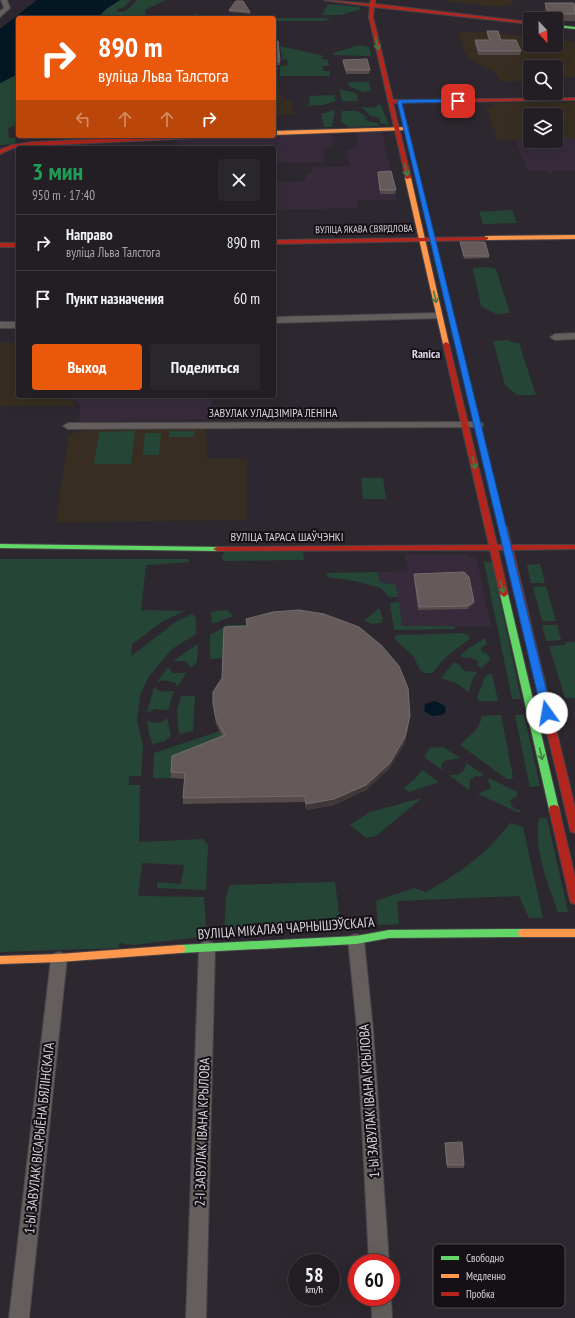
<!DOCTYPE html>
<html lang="ru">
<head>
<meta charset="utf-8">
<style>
  :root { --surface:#221e23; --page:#2a272b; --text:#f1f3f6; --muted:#a2a2a6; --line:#3f3c41; --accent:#ea580c }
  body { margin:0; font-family:"PT Sans Narrow",sans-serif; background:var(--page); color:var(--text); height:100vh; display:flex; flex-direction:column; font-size:15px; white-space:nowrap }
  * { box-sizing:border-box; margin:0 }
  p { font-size:13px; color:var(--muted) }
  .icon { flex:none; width:22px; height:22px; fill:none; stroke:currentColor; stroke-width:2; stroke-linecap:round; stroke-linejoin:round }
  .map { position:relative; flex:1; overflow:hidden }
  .details { position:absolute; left:16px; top:146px; width:260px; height:252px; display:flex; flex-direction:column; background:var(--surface); border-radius:4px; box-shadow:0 4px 16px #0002,0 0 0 1px var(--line) }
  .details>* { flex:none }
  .guide { position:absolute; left:16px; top:16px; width:260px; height:122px; border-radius:4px; box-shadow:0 4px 16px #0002,0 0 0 1px var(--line); background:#ea580c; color:#fff; overflow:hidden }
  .needle { width:26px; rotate:158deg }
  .tools { position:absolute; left:523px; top:12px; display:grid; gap:8px }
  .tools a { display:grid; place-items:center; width:40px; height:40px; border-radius:4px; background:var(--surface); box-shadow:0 4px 16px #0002,0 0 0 1px var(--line); font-size:20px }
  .speed { position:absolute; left:288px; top:1254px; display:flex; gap:8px; font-size:20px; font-weight:700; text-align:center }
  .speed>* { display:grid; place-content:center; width:52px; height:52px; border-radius:50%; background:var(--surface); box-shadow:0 4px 16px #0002,0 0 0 1px var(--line); line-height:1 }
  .speed small { font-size:10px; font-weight:400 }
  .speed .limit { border:6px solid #d22; background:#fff; color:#111 }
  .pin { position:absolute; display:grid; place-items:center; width:34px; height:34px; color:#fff; margin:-17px; border-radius:8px; box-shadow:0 2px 6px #0006 }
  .me { position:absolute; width:44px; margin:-22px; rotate:347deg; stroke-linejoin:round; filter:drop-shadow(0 0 3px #0008) }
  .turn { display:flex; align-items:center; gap:14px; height:84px; padding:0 16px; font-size:18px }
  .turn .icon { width:52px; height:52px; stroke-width:2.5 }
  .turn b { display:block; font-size:28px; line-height:34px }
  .lanes { display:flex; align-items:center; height:38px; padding:0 16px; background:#0003; justify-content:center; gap:20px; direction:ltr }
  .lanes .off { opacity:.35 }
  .round { display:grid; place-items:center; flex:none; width:42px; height:42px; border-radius:4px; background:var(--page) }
  .headline { display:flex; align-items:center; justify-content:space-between; height:68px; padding:0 16px }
  h1 { font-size:24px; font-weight:600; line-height:30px; color:#1e9e55 }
  .button { display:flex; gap:8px; margin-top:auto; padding:8px 16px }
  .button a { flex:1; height:46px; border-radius:4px; background:var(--accent); color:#fff; font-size:16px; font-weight:600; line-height:46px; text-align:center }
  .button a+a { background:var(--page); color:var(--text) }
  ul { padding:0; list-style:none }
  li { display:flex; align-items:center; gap:12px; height:56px; padding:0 16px; border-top:1px solid var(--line) }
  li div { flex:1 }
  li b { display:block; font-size:15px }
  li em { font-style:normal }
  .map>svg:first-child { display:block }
</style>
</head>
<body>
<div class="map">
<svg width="575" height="1318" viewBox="0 0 575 1318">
  <rect width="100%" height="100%" fill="#2d282f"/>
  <!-- built -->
  <path fill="#372b3b" d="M 382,131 L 396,200 L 357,200 L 358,208 L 279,210 L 274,208 L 274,182 L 306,182 L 306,174 L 313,173 L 312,167 L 350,166 L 346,151 L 357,148 L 356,132 Z
    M 332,134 L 333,145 L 323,150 L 325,162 L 274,163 L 274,148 L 178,148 L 177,140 Z
    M 530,139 L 530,141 L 556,141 L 556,139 L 575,139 L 575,170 L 553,171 L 553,173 L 547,173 L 546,171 L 528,171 L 515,140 Z
    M 74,396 L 212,396 L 210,419 L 79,422 L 80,405 L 73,400 Z
    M 405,554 L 466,554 L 477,560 L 491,626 L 402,626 L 396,585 L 380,582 L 378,572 L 407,571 Z"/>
  <!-- education -->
  <path fill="#372e21" d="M 443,0 L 514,0 L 510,5 L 495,7 Z
    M 459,32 L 491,32 L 530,37 L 530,45 L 556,45 L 556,40 L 575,42 L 575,77 L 556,77 L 556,67 L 530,67 L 530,78 L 526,78 L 527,81 L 500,81 L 495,72 L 476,63 L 465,54 Z
    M 274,74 L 277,74 L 281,97 L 284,97 L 284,99 L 290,99 L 294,114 L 274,115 Z
    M 575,102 L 575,139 L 556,139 L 556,115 L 530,115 L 530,139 L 498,140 L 486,107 L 494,107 L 493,103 Z
    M 0,343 L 18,343 L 18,396 L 74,396 L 73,406 L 0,406 Z
    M 206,429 L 207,459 L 247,459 L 247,520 L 56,522 L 69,434 L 89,430 Z"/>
  <!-- medical -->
  <path fill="#392b34" d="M 23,136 L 106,136 L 24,140 Z"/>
  <!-- green -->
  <path fill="#254637" d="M 120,0 L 131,0 L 123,8 L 117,9 L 118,12 C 127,13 131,6 137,0 L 165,0 L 145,10 L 146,15 L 194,16 L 196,13 L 199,14 L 196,18 L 98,18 L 106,9 Z
    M 328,4 L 359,7 L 361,9 L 341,15 L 322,15 Z
    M 277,18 L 331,18 L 324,21 L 274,21 L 274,19 Z
    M 360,45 L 369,47 L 371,56 L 334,55 L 333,53 Z
    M 280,46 L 324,56 L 321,59 L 328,60 L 329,66 L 323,66 L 323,71 L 330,71 L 330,76 L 280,76 L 280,66 L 288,65 L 287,59 L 282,59 Z
    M 18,74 L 16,125 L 8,128 L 9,138 L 15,138 L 16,142 L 13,144 L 0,145 L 0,83 Z
    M 348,82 L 369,82 L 371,91 L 364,92 L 350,87 Z
    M 339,89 L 356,93 L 358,101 L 342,101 Z
    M 334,95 L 336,101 L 323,105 L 305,106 L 310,104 L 309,96 Z
    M 378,105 L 381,105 L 389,125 L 380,123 L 380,118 L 371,116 L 361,107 L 374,108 Z
    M 335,110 L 332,127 L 324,127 L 321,114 Z
    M 342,111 L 357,111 L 367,117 L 364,119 L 370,122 L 378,123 L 379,126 L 349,127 L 341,122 Z
    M 512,210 L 517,223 L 483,224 L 479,212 Z
    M 487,267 L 496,269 L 510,313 L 496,314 L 481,306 L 473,268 Z
    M 508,340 L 514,343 L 519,343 L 536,395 L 517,395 L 505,385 L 493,341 Z
    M 135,431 L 131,464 L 94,464 L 99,432 Z
    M 170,431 L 195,431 L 194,437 L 169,437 Z
    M 145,433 L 161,433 L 159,455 L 143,455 Z
    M 361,478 L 383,478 L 386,499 L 363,499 Z
    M 226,551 L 303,551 L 304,560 L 223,561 L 222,555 Z
    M 0,559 L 189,559 L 189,562 L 146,565 L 141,610 L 185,611 L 163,621 L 132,644 L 131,656 L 177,621 L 192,614 L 196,618 L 196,634 L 172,649 L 149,676 L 140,696 L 137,720 L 143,746 L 141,776 L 129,776 L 129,785 L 140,785 L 139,842 L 203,839 L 208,845 L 206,890 L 157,888 L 157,882 L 181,884 L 184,865 L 142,863 L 138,896 L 204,897 L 206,927 L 200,937 L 133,945 L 119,943 L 118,948 L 0,952 Z
    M 484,562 L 492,562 L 521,699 L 512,699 Z
    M 540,564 L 545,583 L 531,583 L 527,565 Z
    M 378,572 L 380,582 L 396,585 L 398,597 L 389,597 L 381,588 L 355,581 L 327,577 L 326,573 Z
    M 546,586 L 556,621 L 542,621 L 533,587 Z
    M 399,602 L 402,626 L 454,626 L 455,629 L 394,630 L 390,603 Z
    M 379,608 L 383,619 L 381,623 L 373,624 L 364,621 Z
    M 227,610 L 233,616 L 212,624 L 211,612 Z
    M 228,625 L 247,625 L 247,631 L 224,658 L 210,659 L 210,635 Z
    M 542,625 L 557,625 L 561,640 L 546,641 Z
    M 463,633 L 469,636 L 470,639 C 455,649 443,658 433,673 L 424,673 L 420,670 L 414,657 L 395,639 L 395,636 L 400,635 Z
    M 485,638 L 487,644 L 481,648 L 481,651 L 489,655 L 490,660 L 482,668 L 478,666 L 478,661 L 469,657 L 465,658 L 460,656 L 469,648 Z
    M 565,642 L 575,642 L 575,698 L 565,698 L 549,646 L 565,645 Z
    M 198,644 L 197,662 L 191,668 L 186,661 L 173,661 Z
    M 454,662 L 460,665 L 464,671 L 477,672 L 473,678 L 469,692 L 456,683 L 441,678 Z
    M 168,667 L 173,673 L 186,673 L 177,687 L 176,683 L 165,680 L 157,682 Z
    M 489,674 L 492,674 L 498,701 L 479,701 L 477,697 L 485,677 Z
    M 154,687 L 162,692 L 174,691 L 168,710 L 155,709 L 147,713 Z
    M 181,696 L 195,696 L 193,731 L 179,734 L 177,712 Z
    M 501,715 L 513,777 L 511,779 L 507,779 L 460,745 C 469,735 479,732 482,716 Z
    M 515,715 L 524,715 L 540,786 L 530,787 Z
    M 167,718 L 171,735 L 165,741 L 153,744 L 149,734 L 147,720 C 154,724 161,725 167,718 Z
    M 220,731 L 225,741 L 173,762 L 171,778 L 153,778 L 154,753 Z
    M 443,747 L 460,758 L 444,761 L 441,765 L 442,770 L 424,757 L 430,748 Z
    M 466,763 L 483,774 L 481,777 L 476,776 L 470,779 L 469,790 L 449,775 L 458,775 L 465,769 Z
    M 422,770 L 439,782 L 409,792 L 404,788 L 415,779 Z
    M 489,778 L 517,792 L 517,796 L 510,800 L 511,805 L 516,810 L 521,810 L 519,813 L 478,794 L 491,788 L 488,780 Z
    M 422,798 L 376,836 L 366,838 L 350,825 L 370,812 Z
    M 539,818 L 547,818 L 568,912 L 558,912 C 547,882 534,850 539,818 Z
    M 510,823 L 523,827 L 543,918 L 529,918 L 519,896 L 397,901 L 399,924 L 378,925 L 376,901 L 414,888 L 426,892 C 460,873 487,854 510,823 Z
    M 335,882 L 340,921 L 257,926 L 232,935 L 224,935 L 226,897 L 230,885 Z"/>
  <!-- water -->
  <path fill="#041725" d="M 37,0 L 120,0 L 106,9 L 98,18 L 18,18 L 18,74 L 0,83 L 0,29 Z
    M 435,701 L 445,706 L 446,711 L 443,715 L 432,716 L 424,711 L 425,704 Z"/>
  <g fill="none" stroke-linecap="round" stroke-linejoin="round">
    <!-- street casing -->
    <g stroke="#48444a" stroke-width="2">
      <path id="street" d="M 1,0 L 7,0 L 10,8 L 0,17 L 0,11 L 4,8 Z
        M 439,313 L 442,314 L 442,318 L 274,323 L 274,317 Z
        M 0,322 L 18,322 L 18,328 L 0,328 Z
        M 575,333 L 575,339 L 555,340 L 550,337 L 555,334 Z
        M 478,422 L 482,423 L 483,425 L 482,427 L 68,429 L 63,426 L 68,423 Z
        M 356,934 L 362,936 L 364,940 L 373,1029 L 389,1263 L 369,1263 L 357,1029 L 348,940 L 350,936 Z
        M 207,941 L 213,943 L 215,947 L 206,1318 L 186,1318 L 199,947 L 201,943 Z
        M 59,952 L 65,954 L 67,958 L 29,1318 L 9,1318 L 51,958 L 53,954 Z
        M 371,1297 L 391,1297 L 392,1318 L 372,1318 Z"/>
    </g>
    <!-- fast casing -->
    <g stroke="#48444a" stroke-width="2">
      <path id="fast" d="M 556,25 L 575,27 L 575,29 L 556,27 Z
        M 0,544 L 217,547 L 221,549 L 217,551 L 0,548 Z
        M 504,591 L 508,594 L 559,809 L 558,812 L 550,812 L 549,809 L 500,594 Z
        M 523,929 L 527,930 L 528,933 L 527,936 L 523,937 L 389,938 L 356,944 L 180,953 L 176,952 L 174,949 L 176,946 L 180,945 L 356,936 L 389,930 Z"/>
    </g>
    <!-- slow casing -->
    <g stroke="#48444a" stroke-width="2">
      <path id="slow" d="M 408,127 L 408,129 L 406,130 L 274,135 L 274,131 Z
        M 408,176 L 411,178 L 449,344 L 446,346 L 443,344 L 405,178 Z
        M 575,235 L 575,239 L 486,240 L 483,238 L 486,236 Z
        M 523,929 L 575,929 L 575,937 L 523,937 L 519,936 L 518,933 L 519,930 Z
        M 180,945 L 184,946 L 186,949 L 184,952 L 180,953 L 59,962 L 0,964 L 0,956 L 59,954 Z"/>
    </g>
    <!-- jam casing -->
    <g stroke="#48444a" stroke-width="2">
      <path id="jam" d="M 324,0 L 370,4 L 371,0 L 375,0 L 375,4 L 530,22 L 530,24 L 374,7 L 373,17 L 393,100 L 575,98 L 575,100 L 393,103 L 411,178 L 406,179 L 369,17 L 370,6 Z
        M 164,136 L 199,136 L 196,138 L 32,146 L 13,148 L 0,154 L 0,150 L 12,145 L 32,142 Z
        M 488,237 L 488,239 L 486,240 L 274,244 L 274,240 Z
        M 0,243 L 18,243 L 18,247 L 0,247 Z
        M 446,342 L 449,344 L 497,545 L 503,545 L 499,527 L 503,525 L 507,527 L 511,545 L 575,545 L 575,549 L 513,550 L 575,808 L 575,833 L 571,832 L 570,829 L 504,550 L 498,550 L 508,594 L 504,597 L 500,594 L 490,550 L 217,551 L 213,549 L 217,547 L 489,545 L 443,344 Z
        M 554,805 L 558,806 L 559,809 L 575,877 L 575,904 L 571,903 L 570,900 L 549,809 L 550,806 Z"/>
    </g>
    <!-- street -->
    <use href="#street" fill="#645f5d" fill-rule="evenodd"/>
    <!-- fast -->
    <use href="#fast" fill="#63d668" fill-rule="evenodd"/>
    <!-- slow -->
    <use href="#slow" fill="#ff974d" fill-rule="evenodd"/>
    <!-- jam -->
    <use href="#jam" fill="#b3261e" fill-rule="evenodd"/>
  </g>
  <!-- wall -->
  <path fill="#564b4b" d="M 545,3 L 575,4 L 575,21 L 556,21 L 556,19 L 548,19 L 545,11 Z
    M 229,10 L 250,12 L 250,14 L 229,12 Z
    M 487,31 L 521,51 L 520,55 L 478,55 L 475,43 L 475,40 L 489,40 L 487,35 Z
    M 274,42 L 280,61 L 280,65 L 277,65 L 277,74 L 274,74 Z
    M 343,60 L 370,70 L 369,74 L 346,74 L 343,64 Z
    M 378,172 L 396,190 L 395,194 L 380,194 L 378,175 Z
    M 460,242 L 489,256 L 489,258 L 464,259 L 460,244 Z
    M 414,574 L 474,602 L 474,604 L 468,609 L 418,610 L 414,577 Z
    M 213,692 L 409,721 L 405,743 L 389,769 L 366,790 L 334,805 L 306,810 L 305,802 L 183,804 L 183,798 L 184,779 L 171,778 L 171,772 L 222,736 L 216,724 L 214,710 Z
    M 445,1143 L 464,1165 L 464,1168 L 447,1168 L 445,1146 Z"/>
  <!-- shaded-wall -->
  <path fill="#403739" d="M 474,602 L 474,604 L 468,609 L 468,606 Z
    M 410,716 L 409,721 L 405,743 L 389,769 L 366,790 L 334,805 L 306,810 L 306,804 Z"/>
  <!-- building -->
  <path fill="#645a5a" stroke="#766c6e" d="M 236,1 L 243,1 L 250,12 L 229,10 Z
    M 545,3 L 574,3 L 575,14 L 549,14 Z
    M 487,31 L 498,31 L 501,40 L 516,40 L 521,51 L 479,51 L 475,40 L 490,40 Z
    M 278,41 L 280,61 L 276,61 L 277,70 L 274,70 L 274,42 Z
    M 367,59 L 370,70 L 346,70 L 343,60 Z
    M 391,171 L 396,190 L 380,190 L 378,172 Z
    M 460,242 L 485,242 L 489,256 L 464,256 Z
    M 464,572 L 469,577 L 474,602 L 468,606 L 419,607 L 414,574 Z
    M 299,610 L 324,614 L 359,627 L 382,646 L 399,666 L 408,688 L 410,716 L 405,737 L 390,763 L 366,785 L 334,799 L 306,804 L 305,796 L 183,798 L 185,773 L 171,772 L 172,756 L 225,735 L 216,719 L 213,704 L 213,692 L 222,678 L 224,627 L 247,626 L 246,619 L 273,612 Z
    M 462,1142 L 464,1165 L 447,1165 L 445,1143 Z"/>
  <!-- one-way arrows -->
  <defs><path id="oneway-shaft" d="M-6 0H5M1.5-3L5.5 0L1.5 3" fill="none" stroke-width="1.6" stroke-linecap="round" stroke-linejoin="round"/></defs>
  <g stroke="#3f7d43">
    <use href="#oneway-shaft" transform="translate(377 44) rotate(77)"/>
    <use href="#oneway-shaft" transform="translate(406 170) rotate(78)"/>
    <use href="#oneway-shaft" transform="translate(435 297) rotate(76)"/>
    <use href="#oneway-shaft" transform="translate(474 463) rotate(76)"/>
    <use href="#oneway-shaft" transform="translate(502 587) rotate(77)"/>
    <use href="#oneway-shaft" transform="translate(541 754) rotate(77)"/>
  </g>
  <!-- route -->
  <path fill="#1a73e8" stroke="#114b97" d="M 458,99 L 460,102 L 402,103 L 552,713 L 547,716 L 542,713 L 397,101 L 400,100 Z"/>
  <g text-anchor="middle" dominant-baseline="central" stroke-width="4" stroke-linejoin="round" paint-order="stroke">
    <!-- far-street labels -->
    <g font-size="10" fill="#d8d2db" stroke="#141016">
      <text transform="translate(364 229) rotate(-1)">ВУЛІЦА ЯКАВА СВЯРДЛОВА</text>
    </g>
    <!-- far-quarter labels -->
    <g font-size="12" font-weight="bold" fill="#e2d7e7" stroke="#141016">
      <text x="426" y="353">Ranica</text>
    </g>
    <!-- street labels -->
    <g font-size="12" fill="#d8d2db" stroke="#141016">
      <text x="273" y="412">ЗАВУЛАК УЛАДЗІМІРА ЛЕНІНА</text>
      <text x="287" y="536">ВУЛІЦА ТАРАСА ШАЎЧЭНКІ</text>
    </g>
    <!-- near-street labels -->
    <g font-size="14" fill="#d8d2db" stroke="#141016">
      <text transform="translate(286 928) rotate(-4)">ВУЛІЦА МІКАЛАЯ ЧАРНЫШЭЎСКАГА</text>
      <text transform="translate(369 1101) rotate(-94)">1-Ы ЗАВУЛАК ІВАНА КРЫЛОВА</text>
      <text transform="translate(202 1132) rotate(-88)">2-І ЗАВУЛАК ІВАНА КРЫЛОВА</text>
      <text transform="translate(39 1138) rotate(-84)">1-Ы ЗАВУЛАК ВІСАРЫЁНА БЯЛІНСКАГА</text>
    </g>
  </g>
  <!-- legend -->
  <rect x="433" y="1244" width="132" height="64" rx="6" fill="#141016" stroke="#4f4a51" stroke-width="1"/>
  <rect x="441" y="1256" width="18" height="4" fill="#63d668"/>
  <rect x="441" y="1274" width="18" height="4" fill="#ff974d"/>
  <rect x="441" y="1292" width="18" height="4" fill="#b3261e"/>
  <g font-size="11" fill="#d8d2db">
    <text x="466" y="1262">Свободно</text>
    <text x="466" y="1280">Медленно</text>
    <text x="466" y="1298">Пробка</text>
  </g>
</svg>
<div class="tools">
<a><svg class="needle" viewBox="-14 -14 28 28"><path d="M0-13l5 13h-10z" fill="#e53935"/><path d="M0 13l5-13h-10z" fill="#a2a2a6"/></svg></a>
<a><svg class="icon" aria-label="search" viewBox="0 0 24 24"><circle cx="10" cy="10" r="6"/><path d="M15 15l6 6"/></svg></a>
<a><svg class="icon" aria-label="layers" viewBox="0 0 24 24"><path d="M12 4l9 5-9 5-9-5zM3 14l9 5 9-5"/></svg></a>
</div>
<div class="speed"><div>58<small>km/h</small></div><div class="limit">60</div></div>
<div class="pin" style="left:458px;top:101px;background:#d93025"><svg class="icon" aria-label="arrive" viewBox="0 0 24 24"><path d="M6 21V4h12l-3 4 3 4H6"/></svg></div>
<svg class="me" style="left:547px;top:713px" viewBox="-20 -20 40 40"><circle r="19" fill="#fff"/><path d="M0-13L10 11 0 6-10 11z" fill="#1a73e8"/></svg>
<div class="guide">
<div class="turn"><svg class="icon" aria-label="right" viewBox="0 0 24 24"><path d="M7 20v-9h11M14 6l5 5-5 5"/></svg><div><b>890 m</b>вуліца Льва Талстога</div></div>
<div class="lanes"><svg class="icon off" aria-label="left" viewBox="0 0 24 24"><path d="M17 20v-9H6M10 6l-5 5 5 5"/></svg><svg class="icon off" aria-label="ahead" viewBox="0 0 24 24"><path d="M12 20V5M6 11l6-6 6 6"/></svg><svg class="icon off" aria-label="ahead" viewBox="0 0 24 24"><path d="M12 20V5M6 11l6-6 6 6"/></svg><svg class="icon" aria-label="right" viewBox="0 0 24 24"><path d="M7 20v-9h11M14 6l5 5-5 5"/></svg></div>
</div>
<section class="details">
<div class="headline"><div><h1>3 мин</h1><p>950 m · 17:40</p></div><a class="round"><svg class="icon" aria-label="close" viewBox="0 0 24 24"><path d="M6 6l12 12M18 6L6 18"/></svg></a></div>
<ul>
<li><svg class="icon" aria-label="right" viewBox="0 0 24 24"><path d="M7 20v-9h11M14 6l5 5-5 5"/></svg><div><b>Направо</b><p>вуліца Льва Талстога</p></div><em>890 m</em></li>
<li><svg class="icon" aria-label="arrive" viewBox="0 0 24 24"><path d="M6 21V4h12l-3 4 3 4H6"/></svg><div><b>Пункт назначения</b></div><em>60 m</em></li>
</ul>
<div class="button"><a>Выход</a><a>Поделиться</a></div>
</section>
</div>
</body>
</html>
